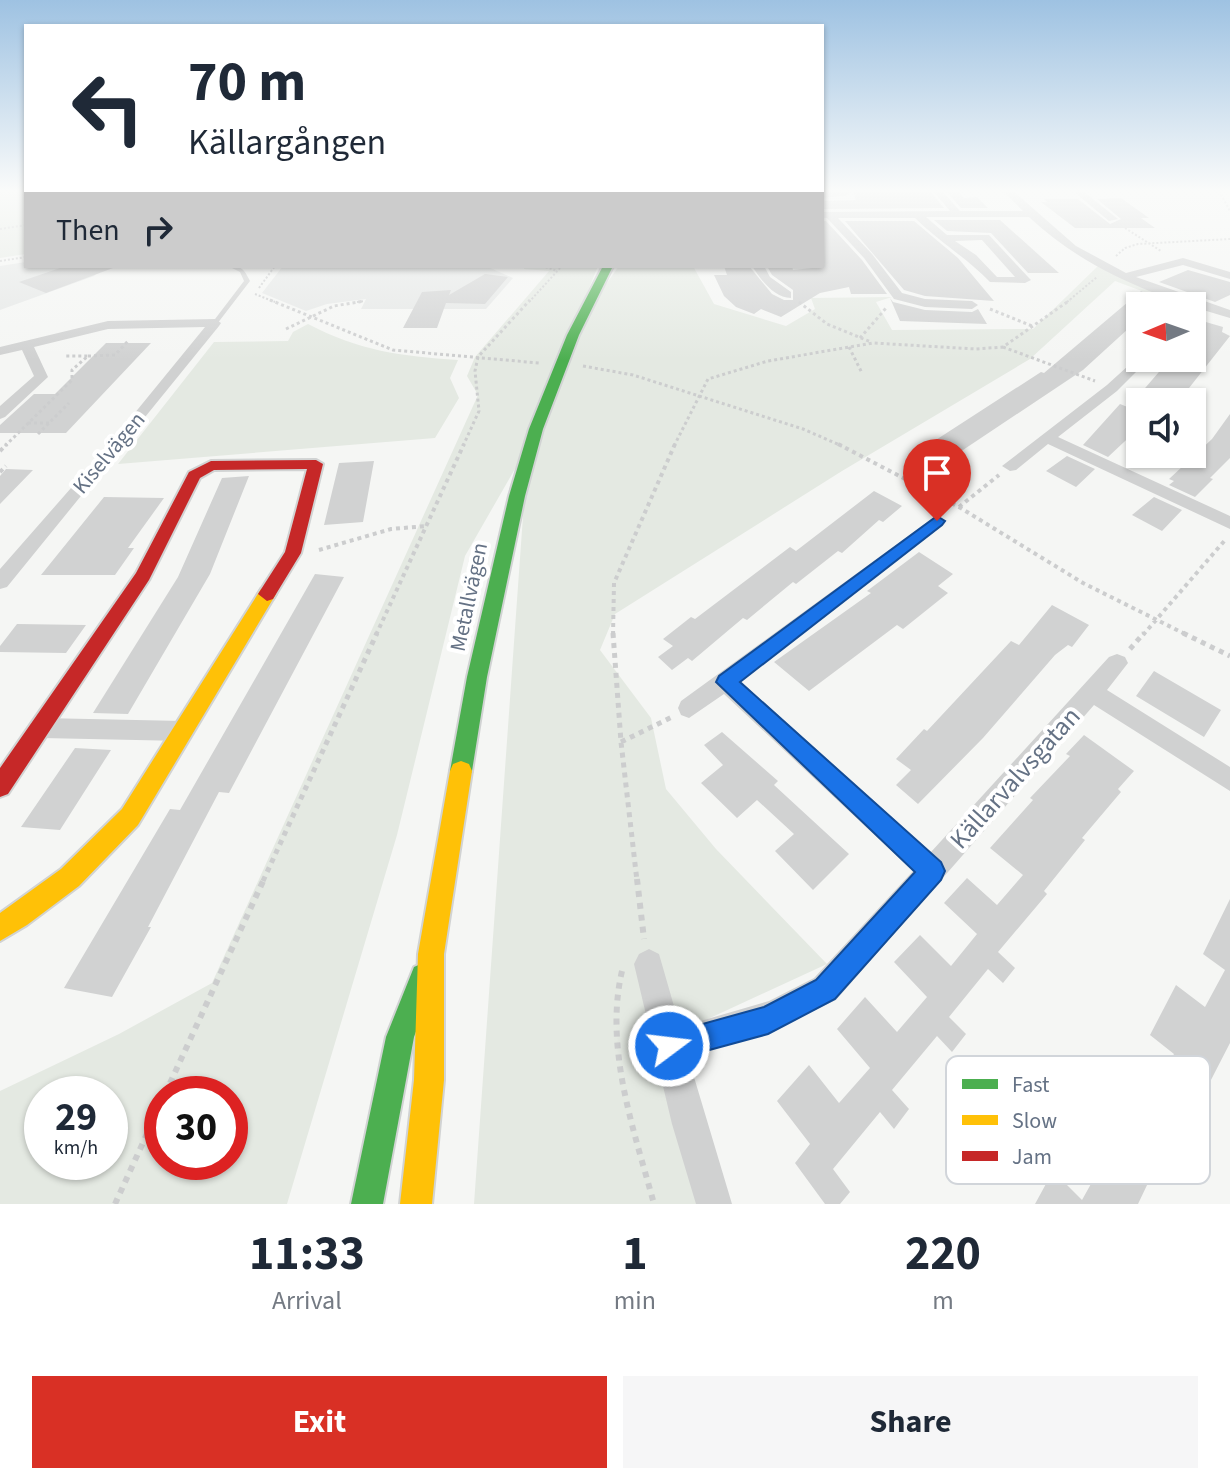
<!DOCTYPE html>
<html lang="en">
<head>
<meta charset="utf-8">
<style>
  :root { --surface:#fff; --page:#f6f6f7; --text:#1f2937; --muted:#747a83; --accent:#d93025 }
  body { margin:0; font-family:"Source Sans 3",sans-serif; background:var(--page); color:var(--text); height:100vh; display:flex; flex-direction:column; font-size:30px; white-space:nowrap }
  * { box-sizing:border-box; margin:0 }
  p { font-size:26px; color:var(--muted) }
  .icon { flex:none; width:44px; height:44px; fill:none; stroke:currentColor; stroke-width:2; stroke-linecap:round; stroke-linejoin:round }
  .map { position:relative; height:1204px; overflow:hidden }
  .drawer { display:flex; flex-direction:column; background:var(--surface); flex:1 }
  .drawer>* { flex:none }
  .guide { position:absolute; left:24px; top:24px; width:800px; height:244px; border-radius:0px; box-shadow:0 2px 6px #0004; background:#fff; color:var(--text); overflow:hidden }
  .needle { width:52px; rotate:268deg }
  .buttons { position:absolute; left:1126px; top:292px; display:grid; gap:16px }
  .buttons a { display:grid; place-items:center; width:80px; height:80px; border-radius:0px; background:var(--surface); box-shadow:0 2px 6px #0004; font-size:40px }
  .speed { position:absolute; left:24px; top:1076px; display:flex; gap:16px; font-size:40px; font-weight:700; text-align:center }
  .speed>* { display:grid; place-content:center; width:104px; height:104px; border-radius:50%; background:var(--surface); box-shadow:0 2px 6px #0004; line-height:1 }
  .speed small { font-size:20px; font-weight:400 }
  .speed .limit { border:12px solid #d22; background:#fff; color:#111 }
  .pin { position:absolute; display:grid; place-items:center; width:68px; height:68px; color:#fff; margin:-82px -34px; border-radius:50% 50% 50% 0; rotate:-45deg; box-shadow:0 0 8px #0007 }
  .pin .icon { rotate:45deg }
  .me { position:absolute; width:88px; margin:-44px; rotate:75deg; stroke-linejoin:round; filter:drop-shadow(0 0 6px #0008) }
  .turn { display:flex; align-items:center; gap:28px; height:168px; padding:0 32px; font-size:36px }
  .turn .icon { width:104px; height:104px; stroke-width:2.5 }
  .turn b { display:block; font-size:56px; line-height:68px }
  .then { display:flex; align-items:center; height:76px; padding:0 32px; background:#0003; gap:16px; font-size:30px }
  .eta { display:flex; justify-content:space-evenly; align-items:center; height:136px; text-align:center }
  .eta b { font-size:48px; font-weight:700; line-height:56px }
  .action { display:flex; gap:16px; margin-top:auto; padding:16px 32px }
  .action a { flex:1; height:92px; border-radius:0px; background:var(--accent); color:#fff; font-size:32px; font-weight:700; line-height:92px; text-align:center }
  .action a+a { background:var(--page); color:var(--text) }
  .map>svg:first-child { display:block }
</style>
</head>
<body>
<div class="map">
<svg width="1230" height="1204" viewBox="0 0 1230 1204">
  <rect width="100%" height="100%" fill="#f5f6f4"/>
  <!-- built -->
  <path fill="#e5e7e6" d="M 26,262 L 26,266 L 107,266 L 94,276 L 0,310 L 0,266 Z
    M 283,266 L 488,267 L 513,278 L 486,309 L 361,309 L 366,299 L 327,304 L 306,311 L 262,293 Z"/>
  <!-- green -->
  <path fill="#e4e9e2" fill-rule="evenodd" d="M 0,191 L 26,191 L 26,254 L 0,258 Z
    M 524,266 L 598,266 L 571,333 L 619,266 L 693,266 L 714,304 L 786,326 L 815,309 L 811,298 L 892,297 L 876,302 L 892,330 L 1033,329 L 1098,266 L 1194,303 L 1192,306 L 1182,306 L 1115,281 L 1030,359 L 842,471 L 615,614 L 600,650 L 651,718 L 666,789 L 716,849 L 827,964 L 671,1036 L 706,1204 L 474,1204 L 528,446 L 465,556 L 397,835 L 287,1204 L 0,1204 L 0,1091 L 119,1034 L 212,983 L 478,395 L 467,376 L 475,357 L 549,271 L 524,269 ZM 42,1094 L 110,1094 L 110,1162 L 42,1162 ZM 162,1094 L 230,1094 L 230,1162 L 162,1162 Z
    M 308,324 C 360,351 400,356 458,360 L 450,378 L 459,398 L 435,438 L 118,464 L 214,342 L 288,341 L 293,332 Z"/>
  <!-- building -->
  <path fill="#d1d2d2" d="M 853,191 L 930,191 L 944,208 L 822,209 L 822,201 L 856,200 Z
    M 946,191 L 957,191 L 964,198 L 977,197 L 988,208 L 961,208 Z
    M 1121,198 L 1149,218 L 1141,218 L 1155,228 L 1075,228 L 1041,202 L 1047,202 L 1044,199 L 1078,199 L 1110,224 L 1121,219 L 1097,199 Z
    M 934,220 L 1000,220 L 1059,273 L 1028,273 L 991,233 L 947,231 Z
    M 822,221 L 826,221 L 862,260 L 887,294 L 851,294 L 849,287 L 820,293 L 781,317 L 761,309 L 754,314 L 736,307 L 724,296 L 714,275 L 727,275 L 724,266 L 749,266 L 772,294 L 784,300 L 793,300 L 793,290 L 772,275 L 767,266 L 792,266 L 793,270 L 822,267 Z
    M 845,221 L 914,221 L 958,258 L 994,301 L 925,296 L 904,290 Z
    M 66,266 L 113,268 L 46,293 L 19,282 Z
    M 1188,270 L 1230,282 L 1230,295 L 1215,302 L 1159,282 Z
    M 485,274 L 508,277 L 485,304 L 446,303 L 437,328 L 403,328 L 422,292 L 451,290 L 449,295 Z
    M 1141,291 L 1182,306 L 1140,306 L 1140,318 L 1083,370 L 948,460 L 925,447 L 1041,372 L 1044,373 Z
    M 890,298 L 893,302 L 925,310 L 972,312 L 978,309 L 987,324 L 900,321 Z
    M 1192,318 L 1223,327 L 1222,332 L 1230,336 L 1178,402 L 1133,402 L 1171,358 L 1192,358 Z
    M 106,343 L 151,343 L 66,433 L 0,433 L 0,425 L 34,394 L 55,394 Z
    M 1120,404 L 1140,412 L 1140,427 L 1108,457 L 1083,445 Z
    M 1230,414 L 1230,458 L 1210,478 L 1213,479 L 1195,497 L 1169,485 L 1174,481 L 1169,479 L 1212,439 Z
    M 1067,456 L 1095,469 L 1076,487 L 1046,471 Z
    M 374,461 L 363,522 L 324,525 L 339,463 Z
    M 6,469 L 33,470 L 0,504 L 0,476 Z
    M 249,476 L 210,574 L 128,714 L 93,713 L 178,577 L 222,478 Z
    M 874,491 L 902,506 L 883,522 L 879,520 L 842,553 L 838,551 L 796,584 L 793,582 L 747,620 L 743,618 L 692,661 L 688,658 L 672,670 L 658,657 L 673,646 L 663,639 L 691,617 L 695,619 L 790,547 L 796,551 Z
    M 104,497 L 164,498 L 128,548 L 134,548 L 115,575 L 41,575 Z
    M 1154,497 L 1182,510 L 1162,531 L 1132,515 Z
    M 919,552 L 953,574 L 938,586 L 948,593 L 903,629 L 897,625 L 809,691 L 774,662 L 871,593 L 867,591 Z
    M 315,574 L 344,577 L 229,793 L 219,792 L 148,927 L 151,927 L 112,997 L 64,988 L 170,809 L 180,810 Z
    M 1052,605 L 1089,625 L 1072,647 L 1068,645 L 1055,655 L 983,738 L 918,804 L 896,785 L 911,770 L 896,759 L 924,729 L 927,731 L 1011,641 L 1019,645 Z
    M 17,624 L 86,625 L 66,653 L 0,652 L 0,646 Z
    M 1154,671 L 1221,710 L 1204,737 L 1136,696 Z
    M 722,732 L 778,781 L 774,785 L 849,854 L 813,890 L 775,851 L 794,834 L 757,800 L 737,818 L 701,783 L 723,765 L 704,745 Z
    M 1084,735 L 1134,771 L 1118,789 L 1121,792 L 1082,838 L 1085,840 L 1044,891 L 1047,894 L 998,952 L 1015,968 L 1003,983 L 988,969 L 949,1017 L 966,1034 L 952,1052 L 937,1036 L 892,1090 L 909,1109 L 894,1129 L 880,1112 L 833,1169 L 850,1192 L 840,1204 L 825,1204 L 795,1163 L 810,1144 L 777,1101 L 809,1065 L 839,1103 L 870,1068 L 837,1029 L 865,997 L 897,1032 L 927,997 L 894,962 L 920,935 L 951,966 L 977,934 L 944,903 L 967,878 L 997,905 L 1023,875 L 990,848 L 1033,800 L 1030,798 L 1070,756 L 1066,754 Z
    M 75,748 L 111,750 L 60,830 L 21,827 Z
    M 1230,899 L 1230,1043 L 1195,1111 L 1187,1104 L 1150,1185 L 1148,1183 L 1138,1204 L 1035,1204 L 1053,1171 L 1082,1200 L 1111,1148 L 1087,1126 L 1117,1069 L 1149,1097 L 1174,1054 L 1150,1035 L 1176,985 L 1205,1007 L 1225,970 L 1203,954 Z"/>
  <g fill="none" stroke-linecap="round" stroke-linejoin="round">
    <!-- fast casing -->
    <g stroke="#d1d3d3" stroke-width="4">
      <path id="fast" d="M 603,266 L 613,266 L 579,335 L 543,429 L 525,496 L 487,677 L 472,771 L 469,778 L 461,781 L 453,778 L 450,771 L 467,677 L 509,496 L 529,429 L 567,335 Z
        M 423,963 L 432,967 L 436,976 L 414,1037 L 383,1204 L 351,1204 L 386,1037 L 414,967 Z"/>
    </g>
    <!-- slow casing -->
    <g stroke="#d1d3d3" stroke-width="4">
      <path id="slow" d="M 267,587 L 276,594 L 138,825 L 79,886 L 27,925 L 0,941 L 0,913 L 61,869 L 122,809 L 261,589 Z
        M 461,761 L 469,764 L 472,771 L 444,954 L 444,1080 L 432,1204 L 400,1204 L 414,1080 L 418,954 L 450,771 L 453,764 Z"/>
    </g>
    <!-- jam casing -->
    <g stroke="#d1d3d3" stroke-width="4">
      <path id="jam" d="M 316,460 L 323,464 L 301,553 L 273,599 L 267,601 L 258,594 L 285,552 L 307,469 L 214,470 L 200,478 L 149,580 L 8,794 L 0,797 L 0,768 L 136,573 L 189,472 L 211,461 Z"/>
    </g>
    <!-- path-far4 -->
    <path stroke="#cccdce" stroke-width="2" stroke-dasharray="2 2" stroke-linecap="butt" d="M 1219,191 L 1230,211
      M 1125,228 L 1161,251
      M 0,229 L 26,225
      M 1116,256 L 1125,248 L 1138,244 L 1230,239
      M 0,261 L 26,257
      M 542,266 L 557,271
      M 259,288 L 275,266
      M 255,294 L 275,302
      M 357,302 L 364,301
      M 529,302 L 562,266
      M 1067,302 L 1097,277"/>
    <!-- path-far3 -->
    <path stroke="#cccdce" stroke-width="3" stroke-dasharray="3 3" stroke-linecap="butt" d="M 270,300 L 393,350 L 539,363
      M 799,302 L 827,324 L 871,342
      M 990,309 L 1032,326
      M 286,329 L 334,306 L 364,301
      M 860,338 L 887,307
      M 849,347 L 862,373
      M 1003,347 L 1095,381
      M 88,356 L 115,355 L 129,340
      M 583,366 L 633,375 L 803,429 L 842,446
      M 28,423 L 49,423
      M 38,434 L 69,403
      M 5,446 L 72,380 L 72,370 L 88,356 L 64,356
      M 463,446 L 479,411 L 475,371 L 478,357 L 530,300
      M 674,446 L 708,379 L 768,361 L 873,343 L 976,349 L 1003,347 L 1070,300"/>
    <!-- path-far2 -->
    <path stroke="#cccdce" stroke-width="4" stroke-dasharray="4 4" stroke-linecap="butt" d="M 838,444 L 959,507 L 1083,583 L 1187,635
      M 0,451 L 7,444
      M 0,472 L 6,466
      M 959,507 L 999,475
      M 319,550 L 391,529 L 427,526
      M 376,635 L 464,444
      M 613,635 L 614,583 L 675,444
      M 1143,635 L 1226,539"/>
    <!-- path-far1 -->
    <path stroke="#cccdce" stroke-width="5" stroke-dasharray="5 5" stroke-linecap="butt" d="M 613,633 L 621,742 L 637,881
      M 1183,633 L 1230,656
      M 1130,649 L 1144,633
      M 621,742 L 672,717
      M 263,881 L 377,633"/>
    <!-- path -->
    <path stroke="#cccdce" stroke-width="6" stroke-dasharray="6 6" stroke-linecap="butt" d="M 637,879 L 644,939
      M 622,971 C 604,1048 634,1130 654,1204
      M 165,1094 L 264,879
      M 115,1204 L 162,1101"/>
    <!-- lane -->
    <path fill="#d0d1d1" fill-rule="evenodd" d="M 228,266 C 242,266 244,269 250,281 L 217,324 L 215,325 L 212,323 L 244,281 L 240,272 Z"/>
    <!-- street -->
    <path fill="#d0d1d1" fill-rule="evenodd" d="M 849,191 L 850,195 L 822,198 L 822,192 Z
      M 933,191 L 942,191 L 960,211 L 1023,211 L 1003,191 L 1013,191 L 1076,246 L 1126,273 L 1183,258 L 1230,272 L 1230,279 L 1183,265 L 1136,277 L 1230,310 L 1230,318 C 1157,297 1085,270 1029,217 L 926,217 L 947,235 L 989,235 L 1029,278 L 1031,280 L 1025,283 L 990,282 C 967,258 938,241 915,218 L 838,218 L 872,254 L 902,293 L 925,299 L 972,301 L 978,305 L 972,309 L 925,307 L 894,299 L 864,258 L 827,218 L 822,218 L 822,212 L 950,211 ZM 982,240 L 1015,277 L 997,277 L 976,255 L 955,241 Z
      M 1073,191 L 1083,191 L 1118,219 L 1109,221 Z
      M 752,266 L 764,266 L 770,277 L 791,292 L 791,298 C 774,298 761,280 752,266 Z
      M 215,319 L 221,323 L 219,326 L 7,587 L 0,589 L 0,569 L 107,447 L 205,327 L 108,329 L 34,347 L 48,377 L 5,417 L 0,419 L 0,406 L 34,376 L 22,350 L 0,355 L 0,347 L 108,321 Z
      M 1140,355 L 1140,358 L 1150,358 L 1117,391 L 1058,437 L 1230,516 L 1230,529 L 1048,444 L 1016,470 L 1010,471 L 1002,466 L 1107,385 Z
      M 937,515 L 946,521 L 943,525 L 740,681 L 931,852 L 1109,657 L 1117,654 L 1125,657 L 1128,663 L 1107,690 L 1230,767 L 1230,791 L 1094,705 L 836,1000 L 769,1032 L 688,1057 L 732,1204 L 696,1204 L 672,1124 L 634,964 L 639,954 L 649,949 L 659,954 L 680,1027 L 769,1001 L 814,978 L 913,871 L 724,694 L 689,718 L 681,715 L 678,708 L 681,701 Z
      M 42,718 L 183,721 L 191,724 L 195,731 L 191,738 L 183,741 L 42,738 L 34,735 L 30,728 L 34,721 Z"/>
    <!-- fast -->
    <use href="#fast" fill="#4caf50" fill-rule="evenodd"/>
    <!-- slow -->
    <use href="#slow" fill="#ffc107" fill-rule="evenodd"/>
    <!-- jam -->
    <use href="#jam" fill="#c62828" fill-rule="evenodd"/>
  </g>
  <!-- sky -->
  <linearGradient id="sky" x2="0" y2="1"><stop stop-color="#9ec2e2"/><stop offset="0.53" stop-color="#fafbfa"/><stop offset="1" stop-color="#fafbfa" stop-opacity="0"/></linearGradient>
  <rect width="1230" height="360" fill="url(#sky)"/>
  <!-- route -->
  <path fill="#1a73e8" stroke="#114b97" stroke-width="2" d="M 937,516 L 945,521 L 942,525 L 740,682 L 941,862 L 945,871 L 941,880 L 835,999 L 768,1034 L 669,1061 L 659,1057 L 655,1046 L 659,1036 L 764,1007 L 816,980 L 915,872 L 716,682 L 719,676 Z"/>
  <g text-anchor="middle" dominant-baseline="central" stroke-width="8" stroke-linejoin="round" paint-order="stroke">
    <!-- street labels -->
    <g font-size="22" fill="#657285" stroke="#fff">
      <text transform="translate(109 453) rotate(-50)">Kiselvägen</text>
      <text transform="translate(469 597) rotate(-78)">Metallvägen</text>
    </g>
    <!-- near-street labels -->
    <g font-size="26" fill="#657285" stroke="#fff">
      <text transform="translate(1015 778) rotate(-48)">Källarvalvsgatan</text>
    </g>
  </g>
  <!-- legend -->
  <rect x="946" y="1056" width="264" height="128" rx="12" fill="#fff" stroke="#d1d5da" stroke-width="2"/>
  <rect x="962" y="1079" width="36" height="10" fill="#4caf50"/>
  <rect x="962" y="1115" width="36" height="10" fill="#ffc107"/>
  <rect x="962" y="1151" width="36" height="10" fill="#c62828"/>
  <g font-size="22" fill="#657285">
    <text x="1012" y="1092">Fast</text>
    <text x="1012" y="1128">Slow</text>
    <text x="1012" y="1164">Jam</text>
  </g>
</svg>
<div class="buttons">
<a><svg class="needle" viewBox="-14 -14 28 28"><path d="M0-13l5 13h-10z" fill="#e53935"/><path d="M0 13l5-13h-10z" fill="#747a83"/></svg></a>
<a><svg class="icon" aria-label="sound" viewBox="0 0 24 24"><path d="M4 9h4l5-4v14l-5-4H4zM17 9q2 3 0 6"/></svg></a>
</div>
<div class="speed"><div>29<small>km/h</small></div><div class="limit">30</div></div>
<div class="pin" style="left:937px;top:521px;background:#d93025"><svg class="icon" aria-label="arrive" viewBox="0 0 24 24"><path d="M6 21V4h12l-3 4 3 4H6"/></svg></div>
<svg class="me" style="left:669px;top:1046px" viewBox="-20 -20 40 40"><circle r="17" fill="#1a73e8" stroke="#fff" stroke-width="3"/><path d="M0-11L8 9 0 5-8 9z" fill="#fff"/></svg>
<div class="guide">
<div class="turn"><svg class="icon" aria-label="left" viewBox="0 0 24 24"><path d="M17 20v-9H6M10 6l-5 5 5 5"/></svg><div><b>70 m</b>Källargången</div></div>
<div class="then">Then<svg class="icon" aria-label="right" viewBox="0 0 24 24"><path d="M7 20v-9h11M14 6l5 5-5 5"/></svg></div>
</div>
</div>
<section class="drawer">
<div class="eta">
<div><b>11:33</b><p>Arrival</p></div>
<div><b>1</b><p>min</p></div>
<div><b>220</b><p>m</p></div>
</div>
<div class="action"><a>Exit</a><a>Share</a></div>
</section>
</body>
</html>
